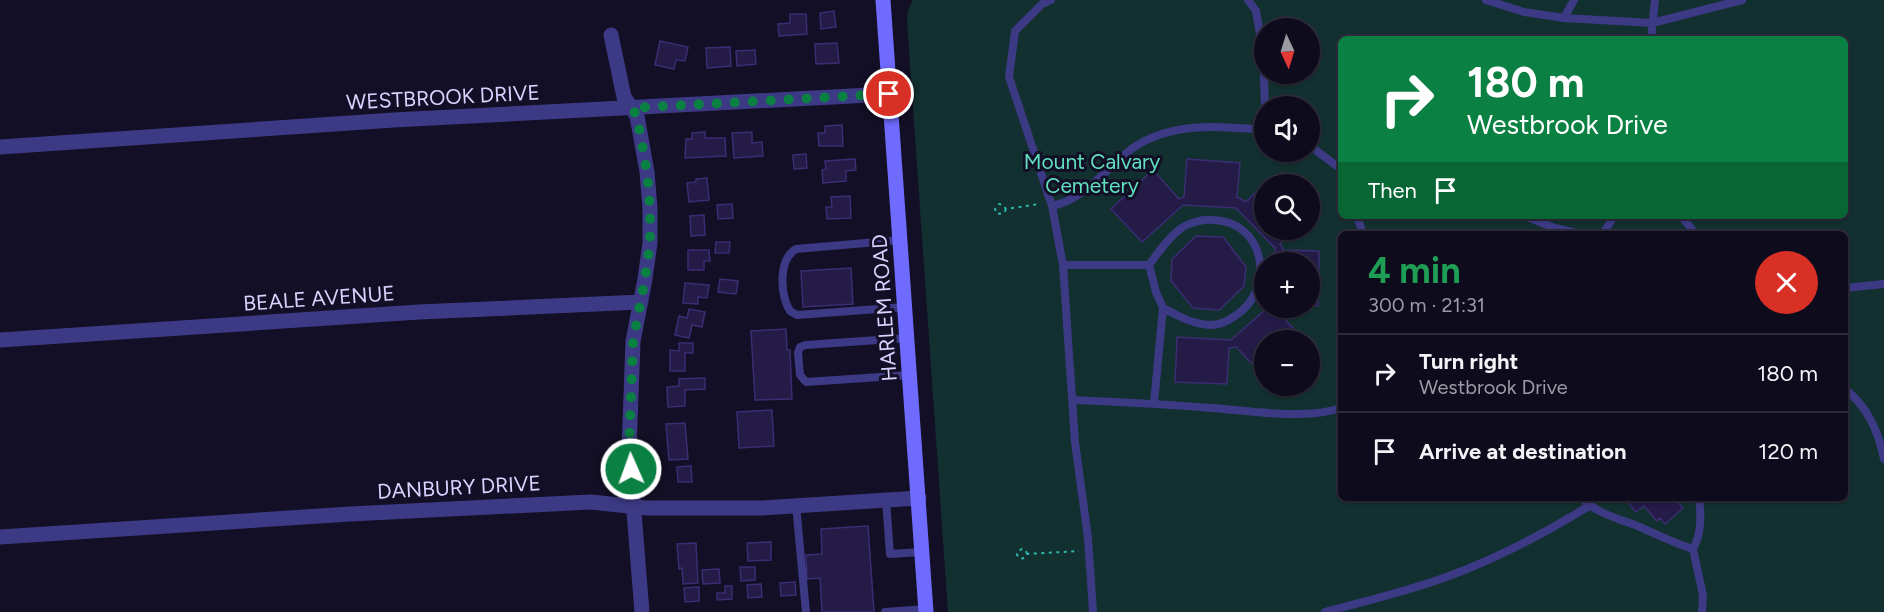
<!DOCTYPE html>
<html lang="en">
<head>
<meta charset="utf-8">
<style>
  :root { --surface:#0e0b1c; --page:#171425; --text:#f1f3f6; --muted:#9b9ba3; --line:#2e2b3b }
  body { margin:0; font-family:Figtree,sans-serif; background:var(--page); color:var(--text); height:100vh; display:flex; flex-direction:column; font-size:22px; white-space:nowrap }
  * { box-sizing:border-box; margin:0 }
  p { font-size:20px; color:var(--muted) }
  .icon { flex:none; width:33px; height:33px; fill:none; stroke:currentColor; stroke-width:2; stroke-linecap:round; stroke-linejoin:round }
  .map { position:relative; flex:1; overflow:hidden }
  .drawer { position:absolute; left:1338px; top:231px; width:510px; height:270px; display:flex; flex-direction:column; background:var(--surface); border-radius:9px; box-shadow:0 2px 4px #0004,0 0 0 2px var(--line) }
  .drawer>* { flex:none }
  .hud { position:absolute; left:1338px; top:36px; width:510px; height:183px; border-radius:9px; box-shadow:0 2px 4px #0004,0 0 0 2px var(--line); background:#0b8043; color:#fff; overflow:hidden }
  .needle { width:39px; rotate:176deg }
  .controls { position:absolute; left:1254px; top:18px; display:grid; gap:12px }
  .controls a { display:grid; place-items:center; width:66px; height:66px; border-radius:50%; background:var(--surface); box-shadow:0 2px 4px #0004,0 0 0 2px var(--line); font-size:30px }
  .pin { position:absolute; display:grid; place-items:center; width:51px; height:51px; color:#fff; margin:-26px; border:3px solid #fff; border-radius:50%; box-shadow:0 2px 6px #0007 }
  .me { position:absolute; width:66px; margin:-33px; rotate:358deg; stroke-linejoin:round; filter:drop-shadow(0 0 4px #0008) }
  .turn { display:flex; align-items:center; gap:21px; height:126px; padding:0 30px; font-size:27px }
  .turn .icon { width:78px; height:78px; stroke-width:2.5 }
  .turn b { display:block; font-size:42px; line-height:51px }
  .then { display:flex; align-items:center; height:57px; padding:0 30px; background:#0003; gap:12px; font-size:22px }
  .round { display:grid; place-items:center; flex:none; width:63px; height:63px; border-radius:32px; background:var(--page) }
  .head { display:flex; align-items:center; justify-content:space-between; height:102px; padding:0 30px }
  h1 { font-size:36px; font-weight:700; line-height:45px; color:#1e9e55 }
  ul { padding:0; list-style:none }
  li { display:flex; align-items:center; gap:18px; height:78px; padding:0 30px; border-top:2px solid var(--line) }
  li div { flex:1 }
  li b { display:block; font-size:22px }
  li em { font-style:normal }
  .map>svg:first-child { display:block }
</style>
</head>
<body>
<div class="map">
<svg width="1884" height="612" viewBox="0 0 1884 612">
  <rect width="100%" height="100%" fill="#130f26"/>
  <!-- green -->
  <path fill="#12302f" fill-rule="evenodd" d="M 913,0 L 1884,0 L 1884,612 L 948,612 L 907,21 L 908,10 ZM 1264,28 L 1310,28 L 1310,74 L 1264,74 ZM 1341,39 L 1845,39 L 1845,216 L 1341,216 ZM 1264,106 L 1310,106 L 1310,152 L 1264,152 ZM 1264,184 L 1310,184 L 1310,230 L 1264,230 ZM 1341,234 L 1845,234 L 1845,498 L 1341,498 ZM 1264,262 L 1310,262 L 1310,308 L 1264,308 ZM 1264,340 L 1310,340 L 1310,386 L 1264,386 Z"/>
  <!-- building -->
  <path fill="#241b47" stroke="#3b2d73" stroke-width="1.5" d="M 834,11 L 836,27 L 821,29 L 820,13 Z
    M 790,14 L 806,14 L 807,34 L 779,36 L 778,24 L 790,23 Z
    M 660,41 L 688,47 L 685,61 L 676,60 L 674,69 L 655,65 Z
    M 837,43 L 839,63 L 816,64 L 815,44 Z
    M 730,47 L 731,66 L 707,68 L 706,48 Z
    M 755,50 L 756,64 L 737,66 L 736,51 Z
    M 842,125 L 843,146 L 819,146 L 818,133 L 825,133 L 825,126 Z
    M 705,132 L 705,138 L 725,138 L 726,156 L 685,158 L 686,139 L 692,139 L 692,133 Z
    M 752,132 L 752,143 L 762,142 L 763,156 L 734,158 L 732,133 Z
    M 806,154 L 807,168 L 794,169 L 793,155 Z
    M 855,159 L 856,170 L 846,171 L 846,181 L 823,183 L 822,170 L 826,169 L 825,161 Z
    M 1187,159 L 1240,163 L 1237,197 L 1246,202 L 1269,178 L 1275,184 L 1264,184 L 1264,230 L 1294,230 L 1280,244 L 1283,250 L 1319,251 L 1318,306 L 1310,305 L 1310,262 L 1274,262 L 1275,248 L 1236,208 L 1183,205 L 1142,242 L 1111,209 L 1153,170 L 1179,199 L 1184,197 Z
    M 707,178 L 709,200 L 689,202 L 687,183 L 696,182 L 696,179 Z
    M 850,196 L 851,218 L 827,219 L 826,207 L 832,207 L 831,197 Z
    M 732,204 L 733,218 L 718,219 L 717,205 Z
    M 704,215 L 705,235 L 691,236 L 690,216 Z
    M 1196,236 L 1223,237 L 1246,267 L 1244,286 L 1219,310 L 1193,308 L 1171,281 L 1172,259 Z
    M 716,242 L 730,242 L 729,253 L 715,253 Z
    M 688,250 L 709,250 L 710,261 L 704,261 L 704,270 L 688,270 Z
    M 851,268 L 853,304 L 803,307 L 801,271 Z
    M 720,279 L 738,281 L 736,294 L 718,292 Z
    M 685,283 L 709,285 L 707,298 L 698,297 L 698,304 L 683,303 Z
    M 1267,308 L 1278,308 L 1277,311 L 1301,337 L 1296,340 L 1264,340 L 1264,370 L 1261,373 L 1236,347 L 1229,348 L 1227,384 L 1175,382 L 1177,337 L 1231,340 Z
    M 689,309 L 705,312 L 702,327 L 692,325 L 689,338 L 675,335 L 679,316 L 687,318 Z
    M 786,329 L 787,350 L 790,350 L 792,399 L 755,400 L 751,331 Z
    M 679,343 L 693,343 L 693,353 L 685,353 L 685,371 L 670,371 L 670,350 L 679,351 Z
    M 705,378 L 705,389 L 685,390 L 685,406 L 668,407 L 667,387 L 679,386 L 679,379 Z
    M 772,410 L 774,446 L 739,448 L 737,412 Z
    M 685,423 L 688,459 L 669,460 L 666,424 Z
    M 691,466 L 692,482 L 678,482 L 677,467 Z
    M 1624,498 L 1680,498 L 1682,500 L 1679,503 L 1683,508 L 1665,524 L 1660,518 L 1657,521 L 1644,506 L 1636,512 Z
    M 868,526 L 874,612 L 822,612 L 820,578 L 807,579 L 806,555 L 822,554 L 821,529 Z
    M 771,542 L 771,560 L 748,561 L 747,543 Z
    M 696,543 L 698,583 L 683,584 L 682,568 L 679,569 L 677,544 Z
    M 740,567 L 755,567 L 755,580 L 741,581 Z
    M 719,569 L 720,583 L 703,584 L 702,570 Z
    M 795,582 L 796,595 L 781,596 L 780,583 Z
    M 761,584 L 762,597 L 748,598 L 747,585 Z
    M 725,586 L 732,586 L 732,599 L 717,600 L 717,593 L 725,593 Z
    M 699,587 L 699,601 L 685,602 L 684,588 Z"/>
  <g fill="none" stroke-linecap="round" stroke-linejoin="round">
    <!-- path -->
    <path stroke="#2fb8b0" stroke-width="2" stroke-dasharray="3 4.5" stroke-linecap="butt" d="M 1006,209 L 1004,213 L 997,214 L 995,209 L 999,204 L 1003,205 L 1006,209 L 1039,204
      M 1027,554 L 1026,551 L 1022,549 L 1017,552 L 1017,555 L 1021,559 L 1026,557 L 1027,554 L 1079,551"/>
    <!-- lane -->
    <path stroke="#3d3a85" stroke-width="8" d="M 1051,0 L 1042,4 L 1015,31 L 1009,77 L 1052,206 L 1063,265 L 1075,442 L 1088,538 L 1093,612
      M 1248,0 L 1256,11 L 1263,51 L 1265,106
      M 1486,0 L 1524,12 L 1564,18 L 1652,23 L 1742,0
      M 1564,18 L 1574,0
      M 1651,39 L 1655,0
      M 1310,146 L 1341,169
      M 1052,206 C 1085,199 1105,170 1130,150 C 1169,121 1220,126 1264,130
      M 1357,216 L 1363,234
      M 1525,216 L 1555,228 L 1581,234
      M 1681,216 L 1696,234
      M 1603,234 L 1614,216
      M 900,240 L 796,249 C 778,260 780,294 790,311 L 797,315 L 905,307
      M 1063,265 L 1149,265 L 1156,292 L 1163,308 L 1154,403
      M 1149,265 C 1158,253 1167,239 1179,230 C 1187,223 1202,219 1213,220 C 1265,221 1277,289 1235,316 C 1228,321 1219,325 1210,325 C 1192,324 1178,316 1163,308
      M 1845,288 L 1884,284
      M 907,338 L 806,345 L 800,347 L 798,353 L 800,375 L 806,382 L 910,375
      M 1845,389 C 1868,407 1878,431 1884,459
      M 1073,400 C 1119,402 1166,404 1212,408 C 1250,411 1305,420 1341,408
      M 1582,498 C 1596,514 1621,519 1640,527 C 1658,535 1674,543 1693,549 L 1703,595 L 1702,612
      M 886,500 L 890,554 L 923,552
      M 796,505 L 806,612
      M 1693,549 C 1702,533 1701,516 1699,498
      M 885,612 L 926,609
      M 1325,612 C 1366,601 1409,591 1449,576 C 1498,558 1545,533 1589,506"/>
    <!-- street -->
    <path stroke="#3d3a85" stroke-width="15" d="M 611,35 L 624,97 L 637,116 L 647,172 L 650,208 L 650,243 L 645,279 L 633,341 L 629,450 L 642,612
      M 0,147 L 394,120 L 889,94
      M 0,340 L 419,312 L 641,302
      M 0,537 L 350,514 L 591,502 L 647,508 L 761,508 L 919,498"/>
    <!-- secondary -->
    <path stroke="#6f6bff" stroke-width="15" d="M 883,0 L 926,612"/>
  </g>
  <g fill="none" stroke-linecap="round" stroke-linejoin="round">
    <!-- route -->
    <path stroke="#0b8043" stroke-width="10" stroke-dasharray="0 18" d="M 631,469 L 629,450 L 633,341 L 645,279 L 650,243 L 650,208 L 647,172 L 637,116 L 632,108 L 889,94"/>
  </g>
  <g text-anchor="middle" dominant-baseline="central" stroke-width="6" stroke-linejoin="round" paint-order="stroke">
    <!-- street labels -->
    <g font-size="21" fill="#d9d4ff" stroke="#130f26">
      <text transform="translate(443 97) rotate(-3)">WESTBROOK DRIVE</text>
      <text transform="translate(319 298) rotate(-4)">BEALE AVENUE</text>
      <text transform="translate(884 308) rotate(-94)">HARLEM ROAD</text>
      <text transform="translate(459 487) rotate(-3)">DANBURY DRIVE</text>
    </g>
    <!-- park labels -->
    <g font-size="21" fill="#5fe0c0" stroke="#130f26">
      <text x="1092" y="161">Mount Calvary<tspan x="1092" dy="24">Cemetery</tspan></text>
    </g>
  </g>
</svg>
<div class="controls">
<a><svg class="needle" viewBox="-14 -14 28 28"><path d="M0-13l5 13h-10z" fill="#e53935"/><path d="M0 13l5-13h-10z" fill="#9b9ba3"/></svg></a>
<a><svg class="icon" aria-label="sound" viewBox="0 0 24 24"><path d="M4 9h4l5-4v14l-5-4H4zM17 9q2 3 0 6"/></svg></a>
<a><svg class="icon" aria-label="search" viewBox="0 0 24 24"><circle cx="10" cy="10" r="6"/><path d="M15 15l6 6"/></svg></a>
<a>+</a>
<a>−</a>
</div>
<div class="pin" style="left:889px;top:94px;background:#d93025"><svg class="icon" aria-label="arrive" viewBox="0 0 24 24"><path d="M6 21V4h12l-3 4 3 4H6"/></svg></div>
<svg class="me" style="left:631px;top:469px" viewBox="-20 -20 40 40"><circle r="17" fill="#0b8043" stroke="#fff" stroke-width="3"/><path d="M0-11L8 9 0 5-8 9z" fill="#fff"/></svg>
<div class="hud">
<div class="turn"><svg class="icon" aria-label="right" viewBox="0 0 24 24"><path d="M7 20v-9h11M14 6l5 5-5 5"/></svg><div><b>180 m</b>Westbrook Drive</div></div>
<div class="then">Then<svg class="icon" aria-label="arrive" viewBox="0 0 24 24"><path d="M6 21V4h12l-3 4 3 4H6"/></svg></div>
</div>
<section class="drawer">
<div class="head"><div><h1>4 min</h1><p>300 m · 21:31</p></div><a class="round" style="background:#d93025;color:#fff"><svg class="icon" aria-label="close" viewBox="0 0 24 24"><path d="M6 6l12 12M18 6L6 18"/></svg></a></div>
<ul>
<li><svg class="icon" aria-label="right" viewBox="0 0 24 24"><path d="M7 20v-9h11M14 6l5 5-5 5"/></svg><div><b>Turn right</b><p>Westbrook Drive</p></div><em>180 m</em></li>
<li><svg class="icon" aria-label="arrive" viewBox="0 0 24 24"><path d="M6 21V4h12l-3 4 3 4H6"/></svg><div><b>Arrive at destination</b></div><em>120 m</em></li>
</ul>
</section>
</div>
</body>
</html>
